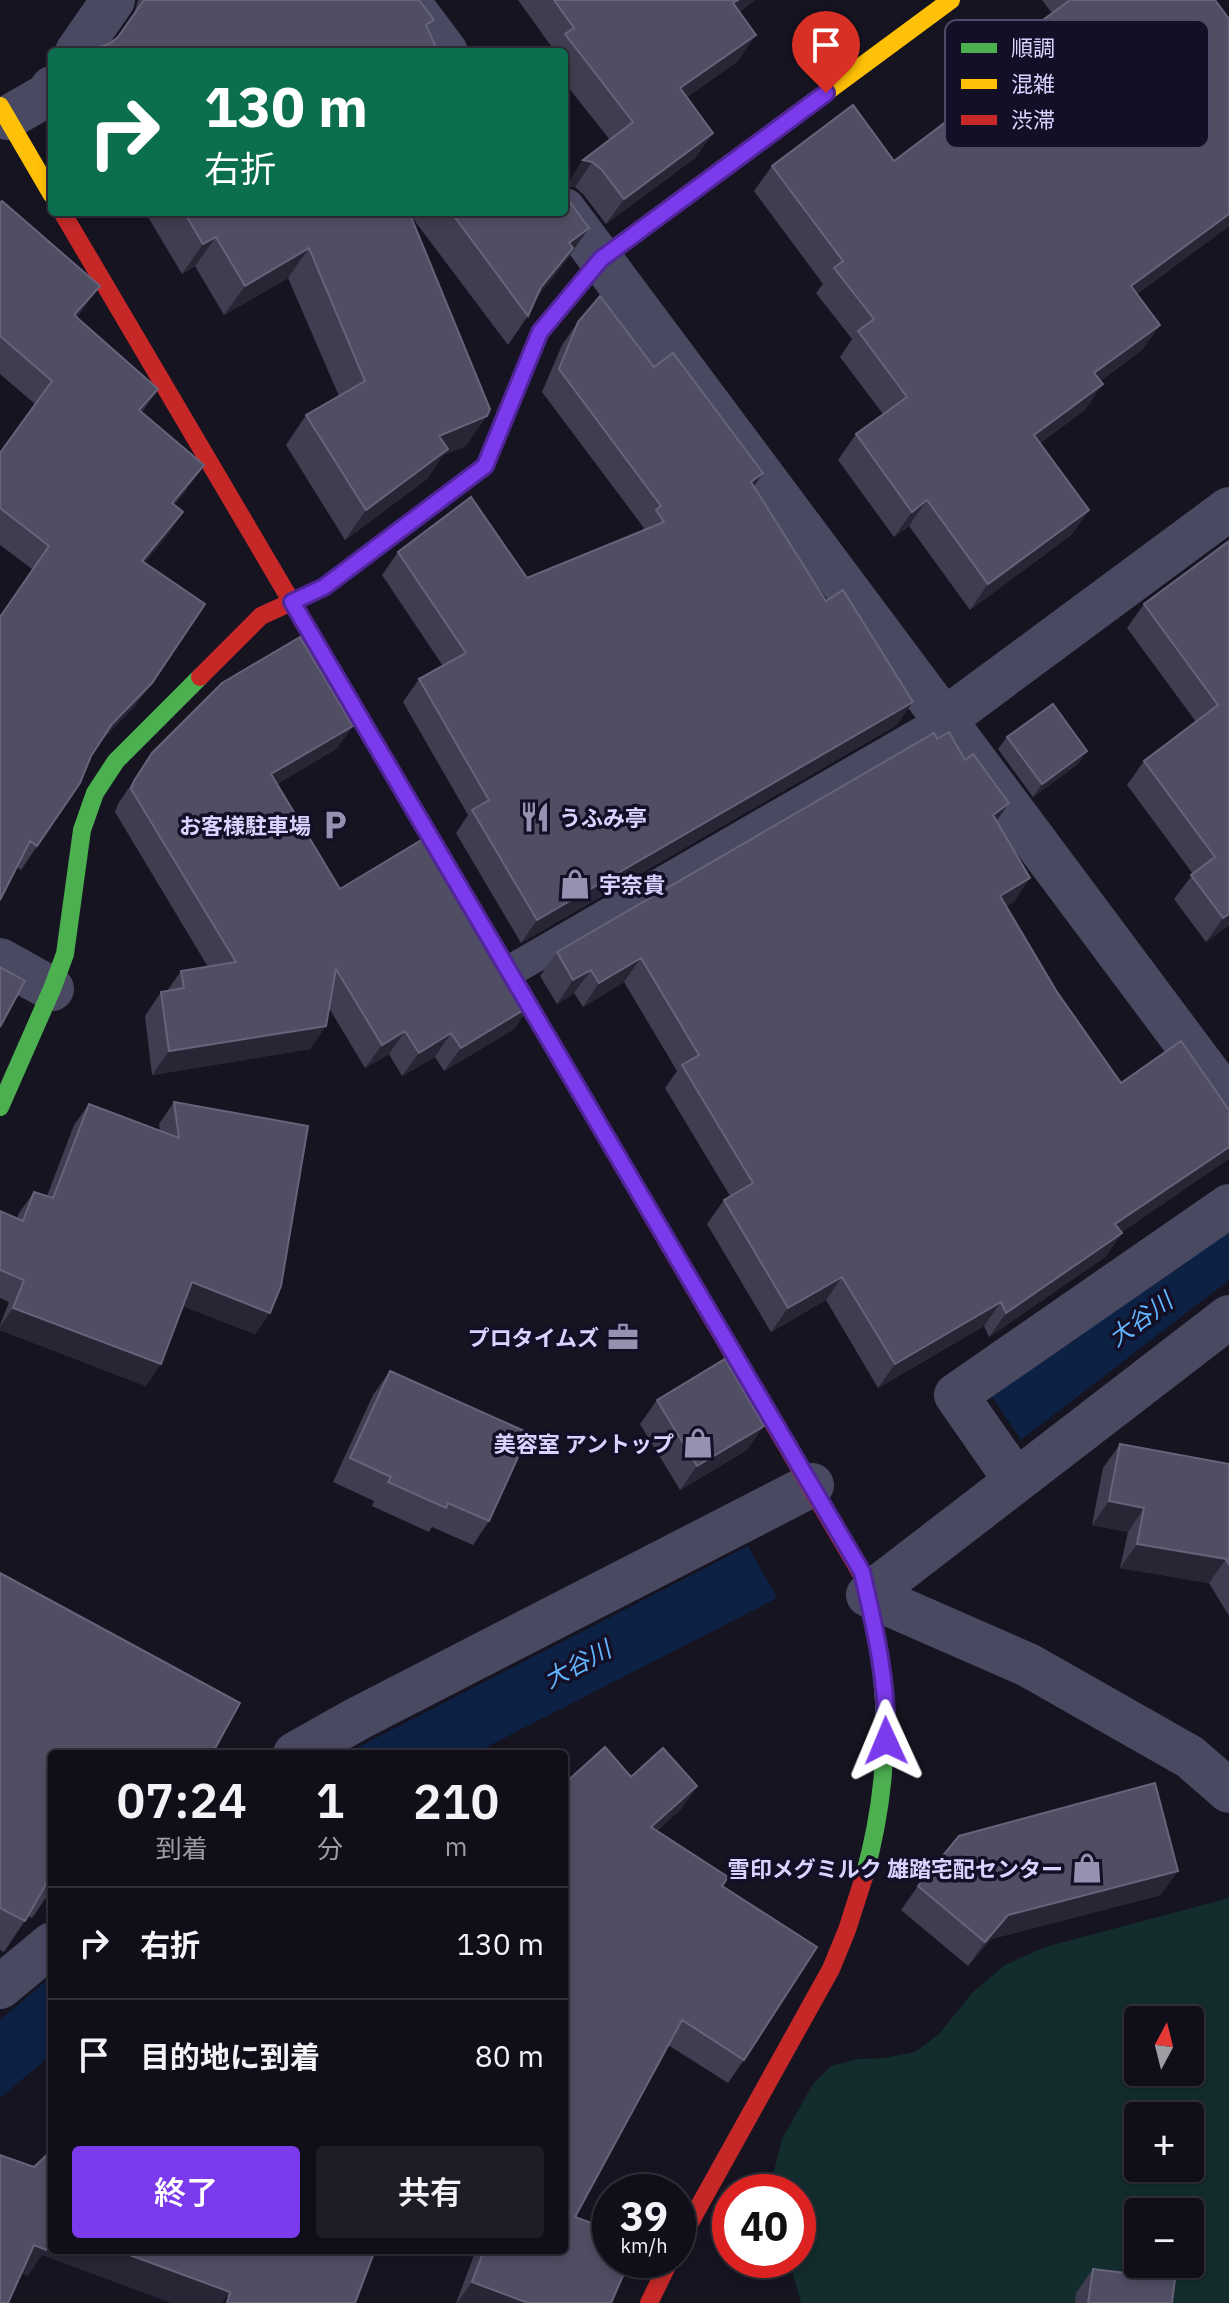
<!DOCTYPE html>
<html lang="ja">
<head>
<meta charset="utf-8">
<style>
  :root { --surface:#100f19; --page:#1e1d26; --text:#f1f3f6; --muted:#9c9ca2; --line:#302f38; --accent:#7c3aed }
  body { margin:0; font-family:"IBM Plex Sans","Noto Sans JP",sans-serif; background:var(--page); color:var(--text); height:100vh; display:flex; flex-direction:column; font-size:30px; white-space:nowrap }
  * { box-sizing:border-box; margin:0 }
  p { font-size:26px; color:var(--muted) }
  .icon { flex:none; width:44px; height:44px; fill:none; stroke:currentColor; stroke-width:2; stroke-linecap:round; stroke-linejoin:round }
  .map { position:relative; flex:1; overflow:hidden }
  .panel { position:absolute; left:48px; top:1750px; width:520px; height:504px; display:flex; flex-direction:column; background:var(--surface); border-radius:8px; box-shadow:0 4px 12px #0003,0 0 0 2px var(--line) }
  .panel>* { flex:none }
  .top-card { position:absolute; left:48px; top:48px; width:520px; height:168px; border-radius:8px; box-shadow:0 4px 12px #0003,0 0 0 2px var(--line); background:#0b6e4f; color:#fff; overflow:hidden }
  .needle { width:52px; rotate:7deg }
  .fabs { position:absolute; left:1124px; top:2006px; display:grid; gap:16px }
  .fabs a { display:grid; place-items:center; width:80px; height:80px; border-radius:8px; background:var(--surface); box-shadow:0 4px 12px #0003,0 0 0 2px var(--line); font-size:40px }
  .speed { position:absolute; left:592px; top:2174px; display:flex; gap:16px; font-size:40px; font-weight:700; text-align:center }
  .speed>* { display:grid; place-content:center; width:104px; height:104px; border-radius:50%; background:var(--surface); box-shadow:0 4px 12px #0003,0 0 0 2px var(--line); line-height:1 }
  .speed small { font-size:20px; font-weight:400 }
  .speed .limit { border:12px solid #d22; background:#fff; color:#111 }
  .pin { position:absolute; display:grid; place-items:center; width:68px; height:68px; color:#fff; margin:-82px -34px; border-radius:50% 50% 50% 0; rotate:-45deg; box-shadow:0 0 8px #0007 }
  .pin .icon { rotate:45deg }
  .me { position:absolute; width:88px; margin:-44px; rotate:359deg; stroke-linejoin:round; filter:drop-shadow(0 0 6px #0008) }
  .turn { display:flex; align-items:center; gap:28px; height:168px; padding:0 24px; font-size:36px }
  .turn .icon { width:104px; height:104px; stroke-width:2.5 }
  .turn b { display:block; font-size:56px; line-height:68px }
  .eta { display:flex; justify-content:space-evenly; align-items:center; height:136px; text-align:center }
  .eta b { font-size:48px; font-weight:600; line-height:56px }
  .primary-button { display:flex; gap:16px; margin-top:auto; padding:16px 24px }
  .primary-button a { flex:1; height:92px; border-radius:8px; background:var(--accent); color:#fff; font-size:32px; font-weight:600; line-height:92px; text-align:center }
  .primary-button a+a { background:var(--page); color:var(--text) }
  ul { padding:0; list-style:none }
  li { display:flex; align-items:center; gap:24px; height:112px; padding:0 24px; border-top:2px solid var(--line) }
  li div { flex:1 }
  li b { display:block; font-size:30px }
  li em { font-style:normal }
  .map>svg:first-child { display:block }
</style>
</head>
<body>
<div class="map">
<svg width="1229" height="2303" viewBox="0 0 1229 2303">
  <rect width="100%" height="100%" fill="#161421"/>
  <!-- green -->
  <path fill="#132c2d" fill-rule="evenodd" d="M 1229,1898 L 1229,2303 L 801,2303 L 789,2260 L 798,2260 L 798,2192 L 773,2192 L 773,2175 L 782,2139 L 813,2084 L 831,2066 L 858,2059 L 884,2058 L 915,2052 L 939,2034 L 973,1992 L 1005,1965 L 1045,1947 ZM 1138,2020 L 1190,2020 L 1190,2072 L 1138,2072 ZM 1138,2116 L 1190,2116 L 1190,2168 L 1138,2168 ZM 1138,2212 L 1190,2212 L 1190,2264 L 1138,2264 Z"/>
  <!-- water -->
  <path fill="#0d2144" d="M 1229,1230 L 1229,1280 L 1021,1440 L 991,1395 Z
    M 748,1546 L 777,1598 L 473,1754 L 345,1754 Z
    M 52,1976 L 52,2054 L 0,2098 L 0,2020 Z"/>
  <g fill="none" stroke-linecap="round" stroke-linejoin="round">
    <!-- lane -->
    <path stroke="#4a4962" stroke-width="32" d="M 510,971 L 945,719"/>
    <!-- street -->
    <path stroke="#4a4962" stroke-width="44" d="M 407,0 L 446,52
      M 77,52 L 113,0
      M 7,118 L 47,95 L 52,88
      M 564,210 L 1229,1101
      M 945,719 L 1229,509
      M 0,960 L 52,989
      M 1229,1317 L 868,1595 L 1028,1665 L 1190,1757 L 1229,1791
      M 1016,1481 L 956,1395 L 1229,1206
      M 295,1754 L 357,1719 L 812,1485
      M 0,1987 L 52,1944"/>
    <!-- fast -->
    <path stroke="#4caf50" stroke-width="18" d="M 0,1107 L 52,989 L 65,954 L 82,830 L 95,793 L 116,761 L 200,677
      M 863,1577 C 891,1682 893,1772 864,1877"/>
    <!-- slow -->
    <path stroke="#ffc107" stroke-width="18" d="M 0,106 L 52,195
      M 615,248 L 951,0
      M 320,650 L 525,999"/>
    <!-- jam -->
    <path stroke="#c62828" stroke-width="18" d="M 62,212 L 320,650
      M 200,677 L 261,616 L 324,587 L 485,466 L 540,332 L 601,259 L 615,248
      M 525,999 L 863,1577
      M 678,2244 L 831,1969 L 847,1930 L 864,1877
      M 649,2303 L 670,2260"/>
  </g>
  <!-- wall -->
  <path fill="#403d50" d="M 138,0 L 419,0 L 428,28 L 438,52 L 93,52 L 95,48 L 109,44 L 118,37 L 134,14 Z
    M 518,0 L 755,0 L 739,12 L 738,61 L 687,97 L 713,133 L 695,158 L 606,224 L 583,194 L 575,187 L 566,186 L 583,160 L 610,140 L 564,82 L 564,52 L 553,52 L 554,50 Z
    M 1042,0 L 1215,0 L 1229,226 L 1137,294 L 1160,325 L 1142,350 L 1100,381 L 1085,410 L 1040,443 L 1089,510 L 1071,535 L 970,610 L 909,526 L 894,537 L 838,460 L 856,434 L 883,414 L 840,357 L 852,339 L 816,293 L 823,284 L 754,191 L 772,166 L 894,161 L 952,117 L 944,105 L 962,80 L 1052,13 Z
    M 0,203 L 100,286 L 77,317 L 158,389 L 142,412 L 187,489 L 174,505 L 167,536 L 144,563 L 135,706 L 98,744 L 91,756 L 80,783 L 21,870 L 17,867 L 32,569 L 0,545 L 0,453 L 35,404 L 0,374 Z
    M 145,212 L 564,212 L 589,228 L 568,258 L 537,297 L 528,316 L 508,345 L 411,216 L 466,446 L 443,455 L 427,479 L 345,540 L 286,445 L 306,415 L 339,396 L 288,278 L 224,315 L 195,266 L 182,274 Z
    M 578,322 L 654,367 L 754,486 L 897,725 L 521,943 L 456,833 L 468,815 L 403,702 L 419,679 L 443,666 L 382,575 L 398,552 L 527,578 L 641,531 L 644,528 L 542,392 L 562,345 Z
    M 1229,541 L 1229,925 L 1206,942 L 1174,899 L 1193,874 L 1127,785 L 1144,761 L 1196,722 L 1127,628 L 1144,604 Z
    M 353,726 L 336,749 L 277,784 L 340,889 L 530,1006 L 514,1029 L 444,1071 L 435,1057 L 402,1076 L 389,1054 L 365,1068 L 329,1008 L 310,1049 L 152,1075 L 145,1016 L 161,992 L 167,991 L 181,971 L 208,967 L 115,812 L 118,804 L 152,753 Z
    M 1007,737 L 1078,764 L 1033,797 L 998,749 Z
    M 937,739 L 965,760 L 1009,803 L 996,821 L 1014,902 L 1006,906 L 1122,1233 L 1105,1257 L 989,1337 L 984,1326 L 878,1388 L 826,1300 L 771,1332 L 707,1224 L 724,1200 L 730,1196 L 665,1088 L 677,1071 L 624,982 L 583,1007 L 574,993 L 557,1004 L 540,976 L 557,952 Z
    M 174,1102 L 270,1313 L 255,1334 L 183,1306 L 146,1386 L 0,1330 L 0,1325 L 9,1302 L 0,1298 L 0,1211 L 17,1218 L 19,1213 L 34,1192 L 47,1196 L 74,1125 L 89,1104 L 160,1131 L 159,1124 Z
    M 390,1371 L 489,1521 L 473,1545 L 432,1527 L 429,1532 L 372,1506 L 374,1501 L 333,1482 L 373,1395 Z
    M 657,1400 L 747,1450 L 680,1490 L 640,1424 Z
    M 1120,1444 L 1229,1464 L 1229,1616 L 1209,1583 L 1120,1568 L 1128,1532 L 1092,1525 L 1103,1468 Z
    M 0,1573 L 212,1754 L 52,1754 L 52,1889 L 32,1918 L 28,1916 L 4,1952 L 0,1950 Z
    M 631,1777 L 697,1786 L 681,1809 L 657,1831 L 722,1886 L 744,2060 L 728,2083 L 668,2045 L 575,2217 L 602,2238 L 611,2303 L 456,2303 L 476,2250 L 564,2250 Z
    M 918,1886 L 1161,1895 L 991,1939 L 968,1966 L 901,1910 Z
    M 1093,2269 L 1172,2303 L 1075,2303 L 1076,2293 Z"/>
  <!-- shaded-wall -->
  <path fill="#282635" d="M 738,0 L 755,0 L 715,29 L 733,3 Z
    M 756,35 L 738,61 L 663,114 L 680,88 Z
    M 713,133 L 695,158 L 606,224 L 624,199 Z
    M 583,160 L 592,162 L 575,187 L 566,186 Z
    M 1229,214 L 1229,226 L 1113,312 L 1131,286 Z
    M 589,228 L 553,278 L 525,311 L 569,243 Z
    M 216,237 L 195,266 L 182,274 L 203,244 Z
    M 309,248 L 288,278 L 224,315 L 245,286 Z
    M 100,286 L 83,309 L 58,338 L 74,315 Z
    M 1160,325 L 1142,350 L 1076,398 L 1094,373 Z
    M 1103,384 L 1085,410 L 1016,460 L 1034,435 Z
    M 158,389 L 141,412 L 139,410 Z
    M 487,416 L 466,446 L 443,455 L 427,479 L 345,540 L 366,510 L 439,436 Z
    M 204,465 L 187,489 L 155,526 L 172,503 Z
    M 763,473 L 747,497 L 751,482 Z
    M 927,500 L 909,526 L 894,537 L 912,512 Z
    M 1089,510 L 1071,535 L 970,610 L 988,584 Z
    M 183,512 L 167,536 L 125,585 L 142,561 Z
    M 152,683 L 135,706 L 95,747 L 112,724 Z
    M 913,702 L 897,725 L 521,943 L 537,920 Z
    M 353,726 L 336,749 L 255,798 L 271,774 Z
    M 1087,751 L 1078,764 L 1033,797 L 1042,784 Z
    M 1009,803 L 993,826 L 993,815 Z
    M 1030,878 L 1014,902 L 984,919 L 1000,896 Z
    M 1229,914 L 1229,925 L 1206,942 L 1223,918 Z
    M 641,958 L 624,982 L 583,1007 L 599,983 Z
    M 591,970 L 574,993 L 557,1004 L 573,980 Z
    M 530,1006 L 514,1029 L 444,1071 L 461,1048 Z
    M 326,1026 L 310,1049 L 152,1075 L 169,1051 Z
    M 405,1031 L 389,1054 L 365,1068 L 382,1045 Z
    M 451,1033 L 435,1057 L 402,1076 L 419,1053 Z
    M 1229,1147 L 1229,1159 L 1099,1248 L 1115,1224 Z
    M 1122,1233 L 1105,1257 L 989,1337 L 1006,1313 Z
    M 842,1277 L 826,1300 L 771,1332 L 788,1308 Z
    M 192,1282 L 270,1313 L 255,1334 L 177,1304 Z
    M 1001,1302 L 984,1326 L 878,1388 L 895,1364 Z
    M 13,1308 L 161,1364 L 146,1386 L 0,1330 L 0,1327 Z
    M 764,1426 L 747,1450 L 680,1490 L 697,1466 Z
    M 1109,1501 L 1144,1508 L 1128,1532 L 1092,1525 Z
    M 1137,1544 L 1226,1559 L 1209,1583 L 1120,1568 Z
    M 697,1786 L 681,1809 L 635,1850 L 651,1827 Z
    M 1178,1871 L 1161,1895 L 991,1939 L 968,1966 L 985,1942 L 1008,1915 Z
    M 52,2230 L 52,2250 L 116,2250 L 230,2292 L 222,2303 L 171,2303 L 42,2255 L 28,2276 L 16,2271 L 34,2245 Z
    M 472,2282 L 528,2303 L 457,2303 Z"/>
  <!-- building -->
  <path fill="#504e63" stroke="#66637b" stroke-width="2" d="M 144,0 L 419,0 L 434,20 L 426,25 L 438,52 L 96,52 L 95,48 L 109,44 L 118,37 Z
    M 554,0 L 738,0 L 733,3 L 756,35 L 680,88 L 713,133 L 624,199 L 601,169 L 592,162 L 583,160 L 633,122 L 565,34 L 574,28 Z
    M 1070,0 L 1215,0 L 1229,19 L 1229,214 L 1131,286 L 1160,325 L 1094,373 L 1103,384 L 1034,435 L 1089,510 L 988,584 L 927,500 L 912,512 L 856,434 L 907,397 L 858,331 L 874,319 L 834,268 L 843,261 L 772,166 L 853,105 L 894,161 L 976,99 L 962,80 Z
    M 564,194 L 589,228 L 569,243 L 573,248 L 541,287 L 528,316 L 451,212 L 564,212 Z
    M 2,201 L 100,286 L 74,315 L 158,389 L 139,410 L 204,465 L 172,503 L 183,512 L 142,561 L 205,604 L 152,683 L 112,724 L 91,756 L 80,783 L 37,846 L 30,841 L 0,900 L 0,617 L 49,546 L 0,508 L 0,453 L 52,381 L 0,336 L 0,203 Z
    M 184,212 L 409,212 L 490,409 L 487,416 L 439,436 L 448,449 L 366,510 L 306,415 L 365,381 L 309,248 L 245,286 L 216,237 L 203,244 Z
    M 600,296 L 654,367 L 673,353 L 763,473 L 751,482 L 826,601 L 843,590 L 913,702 L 537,920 L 472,810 L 489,800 L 419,679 L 466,653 L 398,552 L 471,497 L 527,578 L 664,522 L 656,510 L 661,506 L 559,369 L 578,322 Z
    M 1229,541 L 1229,914 L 1223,918 L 1191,875 L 1215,857 L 1144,761 L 1218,705 L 1144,604 Z
    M 300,637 L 353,726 L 271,774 L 340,889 L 430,835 L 530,1006 L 461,1048 L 451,1033 L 419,1053 L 405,1031 L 382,1045 L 336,969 L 326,1026 L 169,1051 L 161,992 L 184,988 L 181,971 L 236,962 L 131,789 L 134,781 L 152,753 L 222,683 Z
    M 1053,704 L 1087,751 L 1042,784 L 1007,737 Z
    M 949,732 L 965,760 L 973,754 L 1009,803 L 993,815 L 1030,878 L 1000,896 L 1057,992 L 1121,1083 L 1181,1041 L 1229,1110 L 1229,1147 L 1115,1224 L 1122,1233 L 1006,1313 L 1001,1302 L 895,1364 L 842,1277 L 788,1308 L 724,1200 L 753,1183 L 682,1065 L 699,1055 L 641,958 L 599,983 L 591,970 L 573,980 L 557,952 L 934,733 L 937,739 Z
    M 0,967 L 25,981 L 0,1027 Z
    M 174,1102 L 308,1126 L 281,1286 L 270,1313 L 192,1282 L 161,1364 L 13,1308 L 24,1280 L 0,1270 L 0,1211 L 23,1221 L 34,1192 L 53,1198 L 89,1104 L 179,1138 Z
    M 725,1359 L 764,1426 L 697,1466 L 657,1400 Z
    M 390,1371 L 529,1433 L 489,1521 L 448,1503 L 446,1508 L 388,1482 L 391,1477 L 350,1458 Z
    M 1120,1444 L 1229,1464 L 1229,1565 L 1226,1559 L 1137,1544 L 1144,1508 L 1109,1501 Z
    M 0,1573 L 240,1703 L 212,1754 L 134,1754 L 128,1751 L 127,1754 L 52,1754 L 52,1887 L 46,1884 L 25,1921 L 0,1908 Z
    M 605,1747 L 631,1777 L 663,1748 L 697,1786 L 651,1827 L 728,1877 L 722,1886 L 817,1947 L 744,2060 L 682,2020 L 575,2217 L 605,2228 L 602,2238 L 610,2241 L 610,2260 L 630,2260 L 611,2303 L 528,2303 L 472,2282 L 484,2250 L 564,2250 L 564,1784 Z
    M 1155,1783 L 1178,1871 L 1008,1915 L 985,1942 L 918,1886 L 959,1836 Z
    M 52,2150 L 52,2233 L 46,2250 L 34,2245 L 8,2303 L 0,2303 L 0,2155 L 34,2167 Z
    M 116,2250 L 375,2250 L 355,2303 L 227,2303 L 230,2292 Z
    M 1093,2269 L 1175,2279 L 1172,2303 L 1088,2303 Z"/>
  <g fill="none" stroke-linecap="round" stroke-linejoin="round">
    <!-- route casing -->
    <g stroke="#51269a" stroke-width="20">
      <path id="route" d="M 826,93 L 601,259 L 540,332 L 485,466 L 324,587 L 292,602 L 862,1572 C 875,1628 888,1683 886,1741"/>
    </g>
    <!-- route -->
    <use href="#route" stroke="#7c3aed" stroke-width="14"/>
  </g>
  <!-- icons -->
  <defs>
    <g id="restaurant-bare" transform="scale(2.4)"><path d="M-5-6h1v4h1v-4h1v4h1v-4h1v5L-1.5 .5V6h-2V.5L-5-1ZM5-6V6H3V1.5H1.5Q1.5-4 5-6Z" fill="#9591b1" stroke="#130f26" stroke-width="2.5" paint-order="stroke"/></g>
    <g id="parking-bare" transform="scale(2.4)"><path d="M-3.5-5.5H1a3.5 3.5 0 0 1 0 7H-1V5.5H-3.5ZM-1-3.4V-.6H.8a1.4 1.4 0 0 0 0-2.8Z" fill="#9591b1" stroke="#130f26" stroke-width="2.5" paint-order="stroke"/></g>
    <g id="shop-bare" transform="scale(2.4)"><path d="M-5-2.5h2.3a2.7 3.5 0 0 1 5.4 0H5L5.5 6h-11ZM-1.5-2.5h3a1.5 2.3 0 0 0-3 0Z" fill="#9591b1" stroke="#130f26" stroke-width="2.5" paint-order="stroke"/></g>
    <g id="office-bare" transform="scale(2.4)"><path d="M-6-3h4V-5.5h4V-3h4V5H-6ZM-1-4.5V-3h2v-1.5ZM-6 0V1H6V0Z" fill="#9591b1" stroke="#130f26" stroke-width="2.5" paint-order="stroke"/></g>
  </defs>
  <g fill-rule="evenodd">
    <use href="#restaurant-bare" x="535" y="817"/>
    <use href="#parking-bare" x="335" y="825"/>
    <use href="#shop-bare" x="575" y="884"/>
    <use href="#office-bare" x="623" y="1337"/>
    <use href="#shop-bare" x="698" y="1443"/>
    <use href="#shop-bare" x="1087" y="1868"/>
  </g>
  <g text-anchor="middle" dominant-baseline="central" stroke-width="7" stroke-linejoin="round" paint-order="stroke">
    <!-- poi labels -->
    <g font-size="22" font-weight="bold" fill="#d9d4ff" stroke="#130f26" text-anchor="end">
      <text x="559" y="817" text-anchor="start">うふみ亭</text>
      <text x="311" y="825">お客様駐車場</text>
      <text x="599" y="884" text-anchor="start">宇奈貴</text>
      <text x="599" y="1337">プロタイムズ</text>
      <text x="674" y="1443">美容室 アントップ</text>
      <text x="1063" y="1868">雪印メグミルク 雄踏宅配センター</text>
    </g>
    <!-- water labels -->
    <g font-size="24" font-style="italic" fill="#62b6ff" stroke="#130f26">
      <text transform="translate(1140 1319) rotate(-36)">大谷川</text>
      <text transform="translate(577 1664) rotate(-28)">大谷川</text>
    </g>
  </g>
  <!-- legend -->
  <rect x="945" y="20" width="264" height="128" rx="12" fill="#130f26" stroke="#4e4a67" stroke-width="2"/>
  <rect x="961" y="43" width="36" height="10" fill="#4caf50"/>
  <rect x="961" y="79" width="36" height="10" fill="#ffc107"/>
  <rect x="961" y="115" width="36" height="10" fill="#c62828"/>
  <g font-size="22" fill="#d9d4ff">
    <text x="1011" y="56">順調</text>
    <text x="1011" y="92">混雑</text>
    <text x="1011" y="128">渋滞</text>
  </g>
</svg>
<div class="fabs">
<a><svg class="needle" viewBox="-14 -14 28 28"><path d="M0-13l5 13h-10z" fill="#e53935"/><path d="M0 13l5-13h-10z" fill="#9c9ca2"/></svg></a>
<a>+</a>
<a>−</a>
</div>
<div class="speed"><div>39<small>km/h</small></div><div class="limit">40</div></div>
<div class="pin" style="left:826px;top:93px;background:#d93025"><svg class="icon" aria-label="arrive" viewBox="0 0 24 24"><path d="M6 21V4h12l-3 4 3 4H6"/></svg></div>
<svg class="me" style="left:886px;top:1741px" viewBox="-20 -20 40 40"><path d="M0-17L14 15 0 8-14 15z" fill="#7c3aed" stroke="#fff" stroke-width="4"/></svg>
<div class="top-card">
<div class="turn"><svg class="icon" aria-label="right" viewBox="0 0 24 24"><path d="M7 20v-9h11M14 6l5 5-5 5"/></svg><div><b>130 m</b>右折</div></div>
</div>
<section class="panel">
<div class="eta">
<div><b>07:24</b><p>到着</p></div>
<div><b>1</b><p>分</p></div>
<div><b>210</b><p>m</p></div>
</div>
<ul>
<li><svg class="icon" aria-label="right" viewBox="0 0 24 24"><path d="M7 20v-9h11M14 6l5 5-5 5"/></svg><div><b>右折</b></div><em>130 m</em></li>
<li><svg class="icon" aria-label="arrive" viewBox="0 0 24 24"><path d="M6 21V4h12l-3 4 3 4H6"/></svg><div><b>目的地に到着</b></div><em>80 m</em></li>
</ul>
<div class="primary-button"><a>終了</a><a>共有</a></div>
</section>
</div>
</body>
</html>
